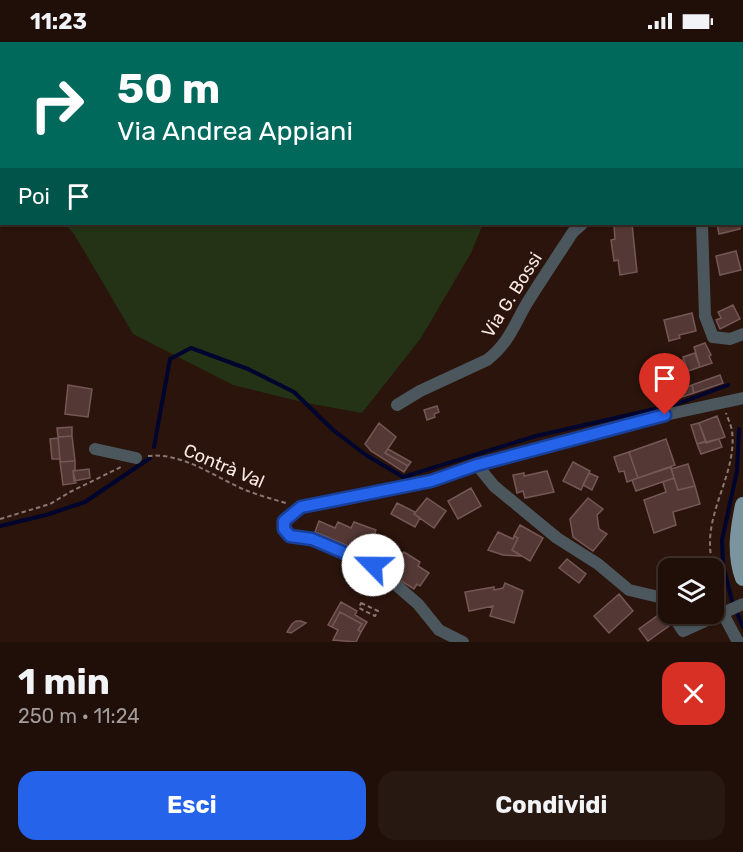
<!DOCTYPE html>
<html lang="it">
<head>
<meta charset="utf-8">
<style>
  :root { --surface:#200f09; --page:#281812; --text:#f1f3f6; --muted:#a29c9c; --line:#3d2f2a; --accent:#2563eb }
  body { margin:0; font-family:Rubik,sans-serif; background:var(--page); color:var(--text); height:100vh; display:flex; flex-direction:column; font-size:22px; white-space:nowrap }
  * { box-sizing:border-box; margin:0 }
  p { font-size:20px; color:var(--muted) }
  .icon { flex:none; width:33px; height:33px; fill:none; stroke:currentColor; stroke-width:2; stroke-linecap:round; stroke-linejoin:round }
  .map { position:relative; height:600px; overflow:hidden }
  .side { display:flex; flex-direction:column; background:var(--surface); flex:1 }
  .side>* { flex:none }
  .banner { position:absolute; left:0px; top:0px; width:744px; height:183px; box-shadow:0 2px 4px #0004,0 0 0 2px var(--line); background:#00695c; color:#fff; overflow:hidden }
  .controls { position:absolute; left:658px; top:516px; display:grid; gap:12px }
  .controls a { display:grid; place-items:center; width:66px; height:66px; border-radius:12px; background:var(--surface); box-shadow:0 2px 4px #0004,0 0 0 2px var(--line); font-size:30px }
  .pin { position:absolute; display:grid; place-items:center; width:51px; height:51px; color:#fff; margin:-62px -26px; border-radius:50% 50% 50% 0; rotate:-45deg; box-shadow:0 0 6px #0007 }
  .pin .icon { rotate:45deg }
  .me { position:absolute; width:66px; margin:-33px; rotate:293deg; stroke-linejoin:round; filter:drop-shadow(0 0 4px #0008) }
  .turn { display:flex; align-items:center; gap:21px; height:126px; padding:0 18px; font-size:27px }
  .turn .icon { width:78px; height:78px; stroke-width:2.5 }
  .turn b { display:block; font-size:42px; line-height:51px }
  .then { display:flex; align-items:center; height:57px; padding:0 18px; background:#0003; gap:12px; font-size:22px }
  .round { display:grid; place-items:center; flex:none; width:63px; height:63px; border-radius:18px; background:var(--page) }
  .summary { display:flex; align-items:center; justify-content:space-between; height:102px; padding:0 18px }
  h1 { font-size:36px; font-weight:700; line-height:45px }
  .cta { display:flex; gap:12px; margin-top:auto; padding:12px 18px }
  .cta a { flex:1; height:69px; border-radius:18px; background:var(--accent); color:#fff; font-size:24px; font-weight:700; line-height:69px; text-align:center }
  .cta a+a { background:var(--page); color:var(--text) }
  .status { display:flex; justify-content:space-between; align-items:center; height:42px; padding:0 30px; background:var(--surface); direction:ltr }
  .status svg { height:16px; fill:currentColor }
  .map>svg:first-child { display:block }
</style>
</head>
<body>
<div class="status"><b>11:23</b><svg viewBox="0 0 49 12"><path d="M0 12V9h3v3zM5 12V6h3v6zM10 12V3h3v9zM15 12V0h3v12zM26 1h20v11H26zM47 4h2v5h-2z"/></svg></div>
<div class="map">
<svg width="743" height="600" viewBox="0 0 743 600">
  <rect width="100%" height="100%" fill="#2a140c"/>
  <!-- green -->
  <path fill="#243215" d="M 0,0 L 440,0 L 441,1 L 2,2 L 1,114 Z
    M 65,182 L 483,182 L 471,211 L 421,296 L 362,371 L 306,361 L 233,343 L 133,292 L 74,192 Z"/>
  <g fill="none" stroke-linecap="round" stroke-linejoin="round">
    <!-- stream -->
    <path stroke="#00052e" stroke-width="4" d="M 739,387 L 737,429 L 722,498 L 723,523 L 732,559 L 743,585
      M 154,405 L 170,317 L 191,306 L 248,327 L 294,350 L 333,388 L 366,413 L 403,435 L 536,394 L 677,362 L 728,343
      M 0,484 L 46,473 L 85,460 L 150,416"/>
  </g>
  <!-- building -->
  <path fill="#543836" stroke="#755855" stroke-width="1.5" d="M 632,182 L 637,230 L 620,233 L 618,218 L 614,219 L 611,198 L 615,197 L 614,184 Z
    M 717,182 L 739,182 L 740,187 L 719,192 Z
    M 736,209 L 741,228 L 720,233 L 716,214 Z
    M 733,263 L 740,277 L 720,287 L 716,278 L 721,276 L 718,270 Z
    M 692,271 L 696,289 L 679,293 L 680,296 L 669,299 L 664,278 Z
    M 705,301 L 711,313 L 709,314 L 712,321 L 700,325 L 694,305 Z
    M 695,311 L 700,325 L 688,329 L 683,315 Z
    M 682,318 L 686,328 L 676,331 L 673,324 L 669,325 L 668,324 Z
    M 720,333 L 723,341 L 694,351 L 692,343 Z
    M 683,337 L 686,345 L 692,343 L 694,351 L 673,358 L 672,354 L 669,355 L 667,351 L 670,350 L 667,341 Z
    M 68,343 L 92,347 L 88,375 L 65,372 Z
    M 437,364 L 439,370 L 434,372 L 435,375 L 427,378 L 424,368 Z
    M 717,374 L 725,395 L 706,401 L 699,381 Z
    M 379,381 L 396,395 L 385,411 L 408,424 L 404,430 L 371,409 L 365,402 Z
    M 699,381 L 706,399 L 697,402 L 691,383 Z
    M 72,385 L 72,394 L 58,395 L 57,386 Z
    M 72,394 L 75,419 L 60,420 L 58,395 Z
    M 58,396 L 60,417 L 52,417 L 50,397 Z
    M 666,397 L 675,423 L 638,436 L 629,410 Z
    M 719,397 L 722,405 L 701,412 L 697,402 Z
    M 388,407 L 411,420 L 408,424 L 385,411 Z
    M 629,410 L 638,436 L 627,440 L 624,429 L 619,430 L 614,415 Z
    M 75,419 L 75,428 L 73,429 L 76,441 L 63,443 L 60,420 Z
    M 573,420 L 590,429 L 581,448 L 563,439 Z
    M 688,422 L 695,444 L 678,448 L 671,427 Z
    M 671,425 L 674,436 L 636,449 L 632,438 Z
    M 89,427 L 90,436 L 74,439 L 73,429 Z
    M 547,429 L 554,450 L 525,456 L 523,449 L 517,451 L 513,433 L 524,431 L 524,434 Z
    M 589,431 L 598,435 L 592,448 L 583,443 Z
    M 674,436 L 678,448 L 695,444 L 700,462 L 673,470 L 676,483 L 654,491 L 644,458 L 666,450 L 663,440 Z
    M 471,446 L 481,464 L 458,477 L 448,459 Z
    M 427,456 L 446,469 L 434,486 L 414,472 Z
    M 588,456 L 603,467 L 597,473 L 599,487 L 607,492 L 593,509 L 573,495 L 570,477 Z
    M 397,461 L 415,470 L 414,472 L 420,476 L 415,485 L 391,472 Z
    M 319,479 L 335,486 L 338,480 L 351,486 L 354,480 L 376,488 L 367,512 L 315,490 Z
    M 520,483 L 543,496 L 530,519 L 512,508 L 518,496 L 514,494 Z
    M 498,490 L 513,497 L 514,494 L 518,496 L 512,508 L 521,514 L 503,513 L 488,508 Z
    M 404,510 L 420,520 L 418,524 L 429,531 L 420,544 L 417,542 L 414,547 L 398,537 L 401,532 L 391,526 Z
    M 567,517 L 586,532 L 579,541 L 559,526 Z
    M 505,541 L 523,549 L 514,581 L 490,574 L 493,564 L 469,569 L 465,550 L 494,545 L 494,548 L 503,546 Z
    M 619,552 L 633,569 L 609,591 L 594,574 Z
    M 341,560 L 357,569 L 355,573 L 367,580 L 361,590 L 358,588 L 362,582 L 340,570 L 332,585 L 328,583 Z
    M 340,570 L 362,582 L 358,588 L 361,590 L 356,600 L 333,598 L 338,588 L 332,585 Z
    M 661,571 L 669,584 L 648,599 L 639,587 Z
    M 296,579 L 301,579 L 306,581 L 291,591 L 287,590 L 292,582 Z"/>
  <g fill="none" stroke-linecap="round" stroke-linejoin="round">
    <!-- path -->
    <path stroke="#8b7770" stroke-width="2" stroke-dasharray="4.5 3" stroke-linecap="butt" d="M 148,414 C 182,410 215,435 245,448 C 258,453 272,457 286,461
      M 0,477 L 50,462 L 70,450 L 121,425
      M 713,526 C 712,519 710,511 710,503 C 709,464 737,428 732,389 C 731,383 728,377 726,371
      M 714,531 L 721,558
      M 361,561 L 378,569 L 375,574 L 359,566 Z"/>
    <!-- minor -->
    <path stroke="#4b575d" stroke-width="12" d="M 742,3 L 743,3
      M 742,146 L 743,146
      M 702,182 L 705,274 L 713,295 L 730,297 L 743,292
      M 397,363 L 420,349 L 487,318 C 509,301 514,283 527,261 C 542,237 558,213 573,190 L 582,182
      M 95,407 L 136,416
      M 477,423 L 494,444 L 557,496 L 598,522 L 629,548 L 663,556 L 669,566
      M 722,570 L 738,600
      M 672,572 L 683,589 L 743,562
      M 463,600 L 439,588 L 418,562 L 373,523 L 312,497 L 290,494 L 284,487 L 284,479 L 301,465 L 431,439 L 477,423 L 665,373 L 743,356"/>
    <!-- major -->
    <path stroke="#7b95a0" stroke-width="16" d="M 743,463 C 738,488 734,511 743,536"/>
  </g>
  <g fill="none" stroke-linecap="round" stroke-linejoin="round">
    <!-- route casing -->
    <g stroke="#184099" stroke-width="15">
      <path id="route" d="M 373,523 L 312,497 L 290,494 L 284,487 L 284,479 L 301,465 L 431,439 L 477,423 L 665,373"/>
    </g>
    <!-- route -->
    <use href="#route" stroke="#2563eb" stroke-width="10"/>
  </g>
  <g text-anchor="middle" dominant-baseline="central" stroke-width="6" stroke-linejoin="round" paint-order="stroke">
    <!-- street labels -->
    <g font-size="18" fill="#f9e8e2" stroke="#2a140c">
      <text transform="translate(512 253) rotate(-58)">Via G. Bossi</text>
      <text transform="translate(224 424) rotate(23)">Contrà Val</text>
    </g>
  </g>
</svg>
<div class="controls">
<a><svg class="icon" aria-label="layers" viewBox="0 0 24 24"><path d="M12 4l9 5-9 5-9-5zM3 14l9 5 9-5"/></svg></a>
</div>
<div class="pin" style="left:665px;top:373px;background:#d93025"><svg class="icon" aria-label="arrive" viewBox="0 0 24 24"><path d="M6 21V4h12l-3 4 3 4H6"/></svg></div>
<svg class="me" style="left:373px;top:523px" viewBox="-20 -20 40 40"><circle r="19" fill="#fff"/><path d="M0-13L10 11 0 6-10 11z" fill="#2563eb"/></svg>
<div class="banner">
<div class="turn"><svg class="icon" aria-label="right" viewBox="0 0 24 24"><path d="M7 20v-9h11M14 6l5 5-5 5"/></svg><div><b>50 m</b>Via Andrea Appiani</div></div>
<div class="then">Poi<svg class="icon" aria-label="arrive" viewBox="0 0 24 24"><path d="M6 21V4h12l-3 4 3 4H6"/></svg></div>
</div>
</div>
<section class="side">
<div class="summary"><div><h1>1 min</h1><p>250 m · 11:24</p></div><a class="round" style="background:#d93025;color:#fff"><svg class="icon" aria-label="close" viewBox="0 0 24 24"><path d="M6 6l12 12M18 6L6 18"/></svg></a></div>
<div class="cta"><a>Esci</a><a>Condividi</a></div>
</section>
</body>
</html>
